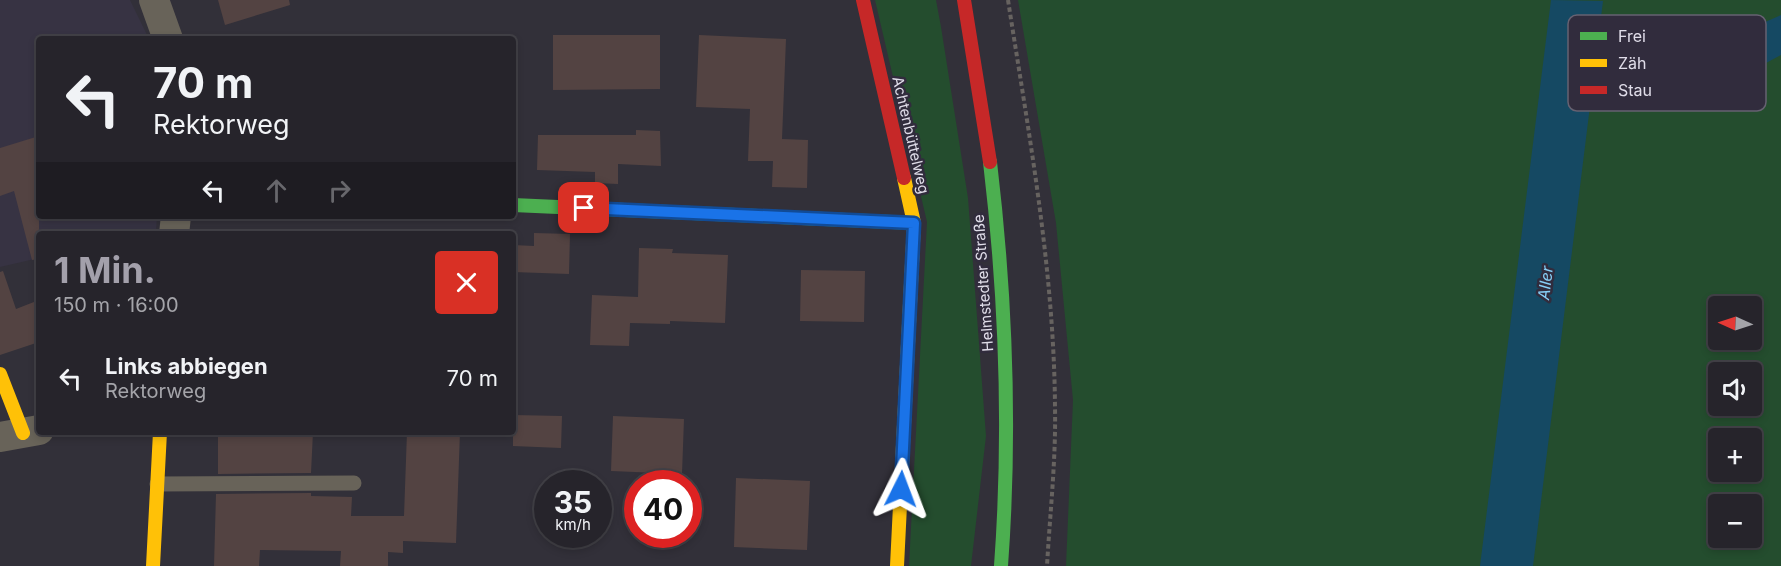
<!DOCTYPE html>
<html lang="de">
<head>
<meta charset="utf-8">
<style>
  :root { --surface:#26242b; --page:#323037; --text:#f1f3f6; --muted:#a4a4a9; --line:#424147; --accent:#a3a0ab }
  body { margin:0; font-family:Inter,sans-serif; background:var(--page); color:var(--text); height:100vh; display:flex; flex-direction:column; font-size:22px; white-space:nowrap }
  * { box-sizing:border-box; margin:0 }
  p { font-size:20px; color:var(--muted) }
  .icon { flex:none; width:33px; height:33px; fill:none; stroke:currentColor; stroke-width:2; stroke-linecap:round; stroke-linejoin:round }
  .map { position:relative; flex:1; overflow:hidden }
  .drawer { position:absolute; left:36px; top:231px; width:480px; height:204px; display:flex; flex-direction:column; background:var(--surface); border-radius:6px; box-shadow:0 3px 9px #0003,0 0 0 2px var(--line) }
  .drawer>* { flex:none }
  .hud { position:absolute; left:36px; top:36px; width:480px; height:183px; border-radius:6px; box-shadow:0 3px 9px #0003,0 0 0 2px var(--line); background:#26242b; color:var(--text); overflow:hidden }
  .needle { width:39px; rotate:273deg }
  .buttons { position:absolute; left:1708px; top:296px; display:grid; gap:12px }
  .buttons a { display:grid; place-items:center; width:54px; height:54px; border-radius:6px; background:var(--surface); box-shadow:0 3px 9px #0003,0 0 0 2px var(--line); font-size:30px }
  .speed { position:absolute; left:534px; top:470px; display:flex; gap:12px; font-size:30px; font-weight:700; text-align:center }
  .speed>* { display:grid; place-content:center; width:78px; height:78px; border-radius:50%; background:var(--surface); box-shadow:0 3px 9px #0003,0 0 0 2px var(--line); line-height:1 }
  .speed small { font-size:15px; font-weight:400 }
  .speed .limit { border:9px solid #d22; background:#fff; color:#111 }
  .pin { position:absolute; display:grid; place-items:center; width:51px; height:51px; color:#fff; margin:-26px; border-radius:12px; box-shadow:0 3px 9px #0006 }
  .me { position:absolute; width:66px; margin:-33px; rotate:3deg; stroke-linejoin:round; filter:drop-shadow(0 0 4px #0008) }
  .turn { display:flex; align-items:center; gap:21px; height:126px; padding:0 18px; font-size:27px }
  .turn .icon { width:78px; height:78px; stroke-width:2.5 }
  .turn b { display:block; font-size:42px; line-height:51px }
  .lanes { display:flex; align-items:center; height:57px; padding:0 18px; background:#0003; justify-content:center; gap:30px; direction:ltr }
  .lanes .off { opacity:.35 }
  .round { display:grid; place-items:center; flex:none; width:63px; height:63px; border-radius:6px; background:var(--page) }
  .headline { display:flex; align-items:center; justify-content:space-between; height:102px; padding:0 18px }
  h1 { font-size:36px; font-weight:700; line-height:45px; color:var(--accent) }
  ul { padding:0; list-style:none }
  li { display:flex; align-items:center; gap:18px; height:90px; padding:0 18px }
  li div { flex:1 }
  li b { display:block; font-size:22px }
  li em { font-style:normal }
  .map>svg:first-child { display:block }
</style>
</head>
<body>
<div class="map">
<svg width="1781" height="566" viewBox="0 0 1781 566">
  <rect width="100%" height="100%" fill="#323039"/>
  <!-- education -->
  <path fill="#373343" d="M 0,0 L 130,0 L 149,39 L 39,39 L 39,216 L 157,216 L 156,231 L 142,234 L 39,234 L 39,258 L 0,267 Z"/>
  <!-- green -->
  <path fill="#244d2e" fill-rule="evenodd" d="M 875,0 L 936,0 L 941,27 L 968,198 L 986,436 L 971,566 L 909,566 L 927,222 Z
    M 1018,0 L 1781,0 L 1781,566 L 1066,566 L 1073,400 L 1056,223 ZM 1719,306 L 1752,306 L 1752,339 L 1719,339 ZM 1719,372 L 1752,372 L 1752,405 L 1719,405 ZM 1719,438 L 1752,438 L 1752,471 L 1719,471 ZM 1719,504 L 1752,504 L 1752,537 L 1719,537 Z"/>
  <!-- water -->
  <path fill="#154963" d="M 1551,0 L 1603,1 L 1533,566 L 1480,566 Z
    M 1781,15 L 1781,55 L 1684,107 L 1670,64 Z"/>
  <!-- building -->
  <path fill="#534342" d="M 218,0 L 289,0 L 290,5 L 225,25 Z
    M 553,35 L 660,35 L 660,89 L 553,90 Z
    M 699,35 L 786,39 L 782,139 L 808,140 L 807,188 L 772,187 L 773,161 L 748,161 L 750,109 L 696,107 Z
    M 636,130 L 660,131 L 661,166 L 618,164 L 618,184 L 595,183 L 595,172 L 537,170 L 538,135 L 636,135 Z
    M 39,136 L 39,259 L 32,260 L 14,191 L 0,196 L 0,148 Z
    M 534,233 L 570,234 L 569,274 L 513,272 L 513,245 L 534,246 Z
    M 639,248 L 673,249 L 672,253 L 728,255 L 725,323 L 670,321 L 670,324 L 630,323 L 629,346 L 590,345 L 592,295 L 638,297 Z
    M 801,270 L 865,271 L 864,322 L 800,321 Z
    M 3,271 L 16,309 L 39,300 L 39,342 L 0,355 L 0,272 Z
    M 513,415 L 562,416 L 561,448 L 513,446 Z
    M 613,416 L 684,419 L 682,474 L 611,471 Z
    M 218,432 L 313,432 L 311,473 L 218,474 Z
    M 407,432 L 460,432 L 456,543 L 403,541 L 403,553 L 388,552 L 388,566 L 340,566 L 341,551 L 260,550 L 259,566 L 214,566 L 216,494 L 311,493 L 311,496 L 352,497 L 351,516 L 404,516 Z
    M 736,478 L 810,481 L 807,550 L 734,547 Z"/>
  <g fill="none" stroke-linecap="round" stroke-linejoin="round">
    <!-- path -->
    <path stroke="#676360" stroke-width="4" stroke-dasharray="4.5 3" stroke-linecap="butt" d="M 1008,0 C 1029,135 1054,270 1055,407 C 1056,460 1050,513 1047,566"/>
    <!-- lane -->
    <path stroke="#686359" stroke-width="15" d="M 157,484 L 354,483"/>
    <!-- street -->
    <path stroke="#686359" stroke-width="30" d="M 154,0 L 168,39
      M 174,234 L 176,216
      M 0,437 L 39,430"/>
    <!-- fast -->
    <path stroke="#4caf50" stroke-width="14" d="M 990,162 C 1006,297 1011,430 1001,566
      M 513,205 L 914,223"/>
    <!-- slow -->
    <path stroke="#ffc107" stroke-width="14" d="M 0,374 L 23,433
      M 153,566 L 160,432
      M 897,566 L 914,223 L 904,178"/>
    <!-- jam -->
    <path stroke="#c62828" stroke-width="14" d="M 863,0 L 904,178
      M 964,0 L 990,162"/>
  </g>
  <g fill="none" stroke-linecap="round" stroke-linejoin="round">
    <!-- route casing -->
    <g stroke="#114b97" stroke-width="15">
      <path id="route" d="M 584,208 L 914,223 L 901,489"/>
    </g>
    <!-- route -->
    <use href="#route" stroke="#1a73e8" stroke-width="10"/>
  </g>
  <g text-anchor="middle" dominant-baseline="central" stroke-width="5" stroke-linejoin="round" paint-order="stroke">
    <!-- street labels -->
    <g font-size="15" fill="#e0dde9" stroke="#312c3d">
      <text transform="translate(911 135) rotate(77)">Achtenbüttelweg</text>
      <text transform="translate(983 283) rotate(-94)">Helmstedter Straße</text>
    </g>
    <!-- water labels -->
    <g font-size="16" font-style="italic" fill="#87cff7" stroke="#312c3d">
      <text transform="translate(1545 283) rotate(-83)">Aller</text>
    </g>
  </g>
  <!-- legend -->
  <rect x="1568" y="15" width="198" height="96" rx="9" fill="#312c3d" stroke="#666171" stroke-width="1.5"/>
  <rect x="1580" y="32" width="27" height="8" fill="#4caf50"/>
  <rect x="1580" y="59" width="27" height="8" fill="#ffc107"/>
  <rect x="1580" y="86" width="27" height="8" fill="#c62828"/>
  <g font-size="16" fill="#e0dde9">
    <text x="1618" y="42">Frei</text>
    <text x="1618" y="69">Zäh</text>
    <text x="1618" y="96">Stau</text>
  </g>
</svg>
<div class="buttons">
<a><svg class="needle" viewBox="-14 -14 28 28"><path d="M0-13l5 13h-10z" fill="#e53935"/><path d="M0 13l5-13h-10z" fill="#a4a4a9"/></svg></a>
<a><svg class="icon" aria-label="sound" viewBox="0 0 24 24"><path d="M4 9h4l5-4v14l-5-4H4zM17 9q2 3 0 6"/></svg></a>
<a>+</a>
<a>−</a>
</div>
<div class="speed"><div>35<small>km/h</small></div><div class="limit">40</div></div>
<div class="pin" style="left:584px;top:208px;background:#d93025"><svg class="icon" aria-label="arrive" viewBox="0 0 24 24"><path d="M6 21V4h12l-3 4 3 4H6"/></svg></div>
<svg class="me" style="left:901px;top:489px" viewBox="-20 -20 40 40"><path d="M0-17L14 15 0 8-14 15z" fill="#1a73e8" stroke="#fff" stroke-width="4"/></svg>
<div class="hud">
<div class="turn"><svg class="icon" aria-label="left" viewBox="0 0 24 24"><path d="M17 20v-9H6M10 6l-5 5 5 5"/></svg><div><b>70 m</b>Rektorweg</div></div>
<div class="lanes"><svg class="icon" aria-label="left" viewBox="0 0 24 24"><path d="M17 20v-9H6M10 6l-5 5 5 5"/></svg><svg class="icon off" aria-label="ahead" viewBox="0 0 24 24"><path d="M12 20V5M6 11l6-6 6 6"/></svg><svg class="icon off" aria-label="right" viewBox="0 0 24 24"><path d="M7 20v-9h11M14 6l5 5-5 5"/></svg></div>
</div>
<section class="drawer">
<div class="headline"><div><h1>1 Min.</h1><p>150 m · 16:00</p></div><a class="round" style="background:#d93025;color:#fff"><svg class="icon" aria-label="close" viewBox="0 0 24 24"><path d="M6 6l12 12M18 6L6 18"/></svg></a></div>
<ul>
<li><svg class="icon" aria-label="left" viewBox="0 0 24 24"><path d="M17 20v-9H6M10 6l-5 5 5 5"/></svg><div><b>Links abbiegen</b><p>Rektorweg</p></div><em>70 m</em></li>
</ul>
</section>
</div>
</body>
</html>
